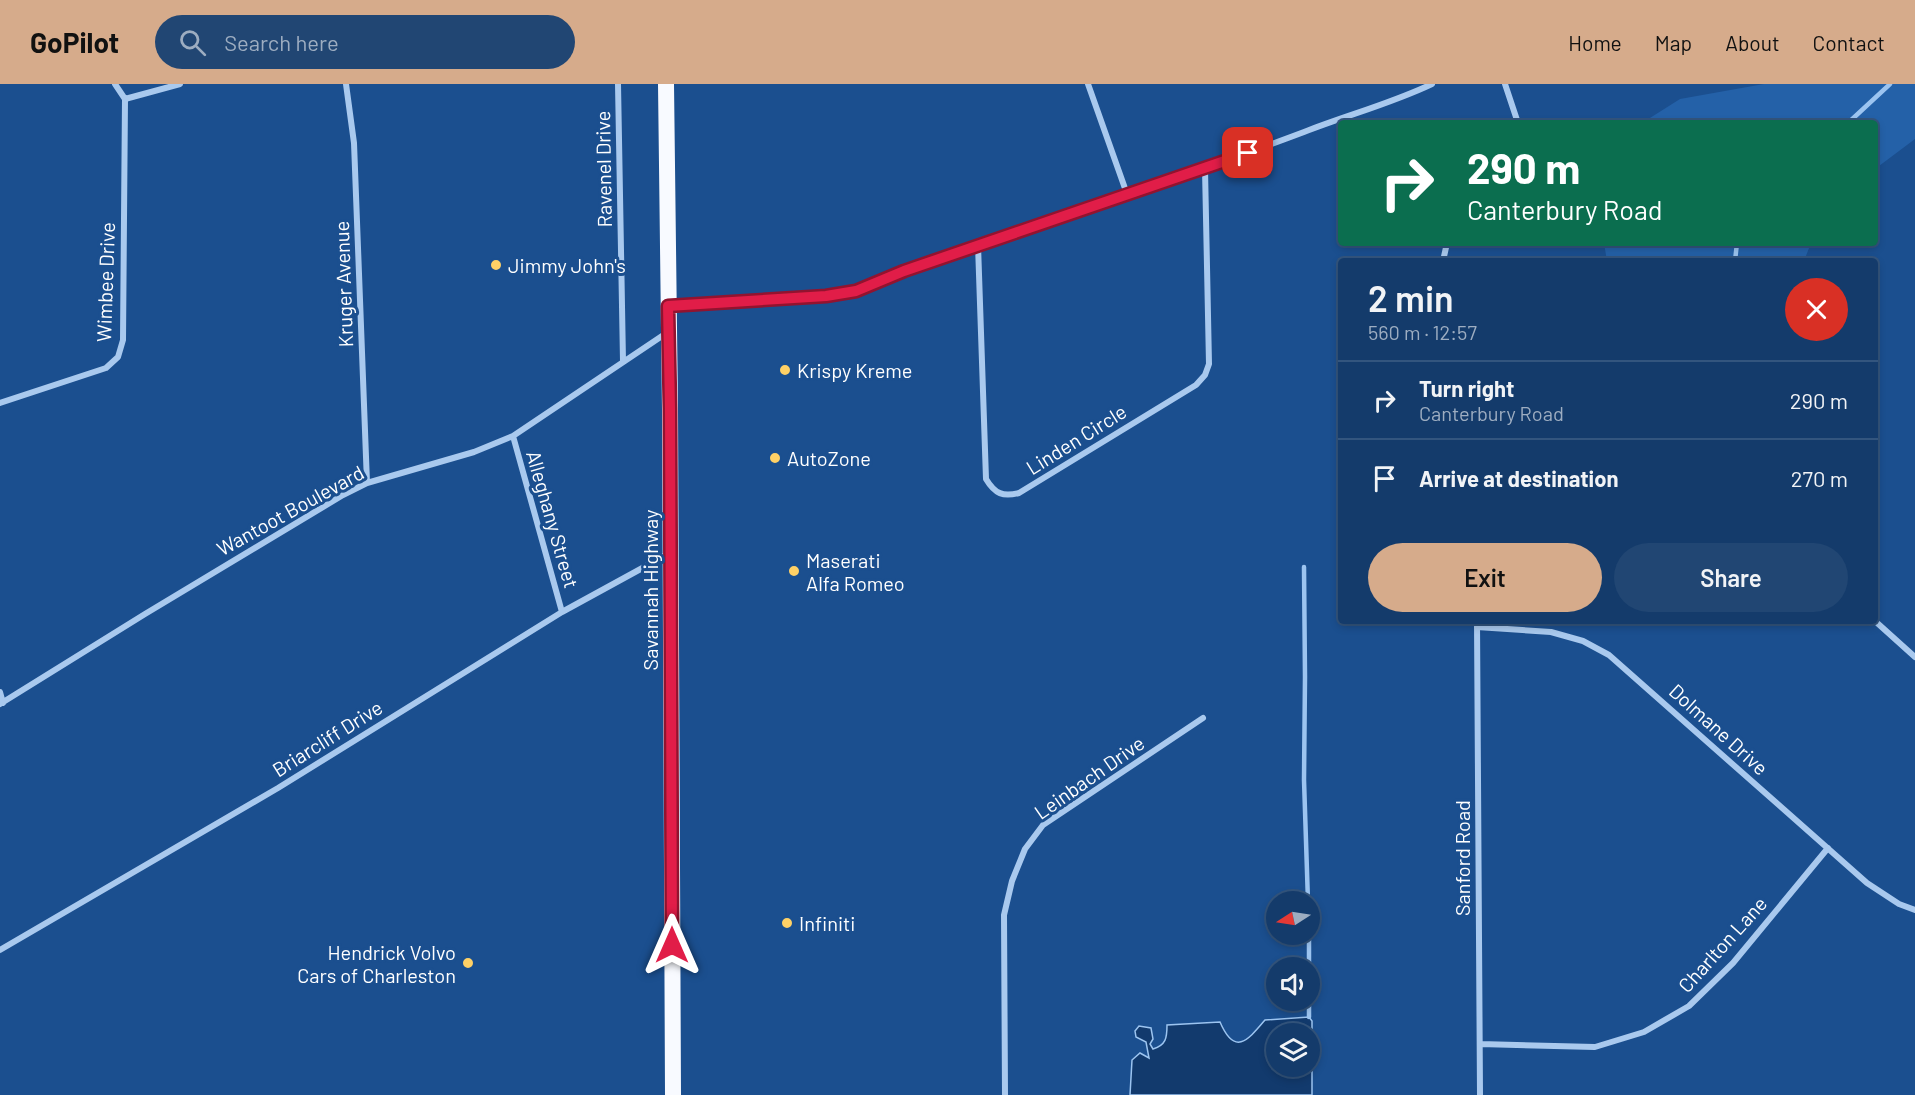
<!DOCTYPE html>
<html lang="en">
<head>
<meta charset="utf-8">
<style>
  :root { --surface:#143b6b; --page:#214673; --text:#f1f3f6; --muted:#9dadc1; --line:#33557e; --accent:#d6ab8b }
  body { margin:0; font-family:Barlow,sans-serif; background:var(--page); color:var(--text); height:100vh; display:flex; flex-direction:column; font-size:22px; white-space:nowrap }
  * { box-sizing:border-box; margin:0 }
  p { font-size:20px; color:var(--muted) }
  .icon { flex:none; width:33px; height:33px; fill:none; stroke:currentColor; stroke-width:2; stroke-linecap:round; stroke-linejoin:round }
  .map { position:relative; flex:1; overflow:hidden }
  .drawer { position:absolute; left:1338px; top:174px; width:540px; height:366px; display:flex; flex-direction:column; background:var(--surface); border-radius:6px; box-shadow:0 3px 9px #0003,0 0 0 2px var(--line) }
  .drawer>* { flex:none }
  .banner { position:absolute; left:1338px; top:36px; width:540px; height:126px; border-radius:6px; box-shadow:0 3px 9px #0003,0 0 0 2px var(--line); background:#0b6e4f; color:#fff; overflow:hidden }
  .needle { width:39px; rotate:258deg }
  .buttons { position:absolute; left:1266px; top:807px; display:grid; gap:12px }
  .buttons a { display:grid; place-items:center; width:54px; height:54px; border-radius:50%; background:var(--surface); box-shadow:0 3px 9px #0003,0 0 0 2px var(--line); font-size:30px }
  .pin { position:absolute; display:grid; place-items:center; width:51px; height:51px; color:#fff; margin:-26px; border-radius:12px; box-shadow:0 3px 9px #0006 }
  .me { position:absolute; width:66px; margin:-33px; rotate:0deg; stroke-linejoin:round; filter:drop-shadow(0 0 4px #0008) }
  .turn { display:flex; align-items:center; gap:21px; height:126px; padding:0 30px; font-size:27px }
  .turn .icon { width:78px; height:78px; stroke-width:2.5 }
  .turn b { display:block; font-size:42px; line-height:51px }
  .round { display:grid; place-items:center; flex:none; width:63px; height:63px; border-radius:32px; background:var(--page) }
  .head { display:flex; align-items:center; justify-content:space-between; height:102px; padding:0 30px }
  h1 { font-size:36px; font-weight:600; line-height:45px }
  .action { display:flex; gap:12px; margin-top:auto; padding:12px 30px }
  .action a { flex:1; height:69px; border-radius:36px; background:var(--accent); color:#111; font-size:24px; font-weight:600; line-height:69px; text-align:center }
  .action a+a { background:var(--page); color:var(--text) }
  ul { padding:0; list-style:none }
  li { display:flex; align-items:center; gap:18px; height:78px; padding:0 30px; border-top:2px solid var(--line) }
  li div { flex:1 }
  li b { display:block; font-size:22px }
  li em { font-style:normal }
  header { display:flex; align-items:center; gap:36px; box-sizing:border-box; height:84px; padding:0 30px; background:var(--accent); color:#111 }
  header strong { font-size:28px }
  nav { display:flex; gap:33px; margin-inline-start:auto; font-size:21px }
  .search { width:420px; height:54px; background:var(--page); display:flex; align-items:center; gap:15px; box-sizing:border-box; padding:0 21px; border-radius:33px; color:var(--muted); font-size:22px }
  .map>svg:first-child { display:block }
</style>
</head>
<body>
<header>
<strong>GoPilot</strong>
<div class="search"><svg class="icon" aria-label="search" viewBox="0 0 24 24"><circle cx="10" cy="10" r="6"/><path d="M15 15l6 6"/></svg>Search here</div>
<nav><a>Home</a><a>Map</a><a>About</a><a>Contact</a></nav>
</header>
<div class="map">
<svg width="1915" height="1011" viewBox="0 0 1915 1011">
  <rect width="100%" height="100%" fill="#1b4f8f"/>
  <!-- green -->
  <path fill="#2461a8" d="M 1764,0 L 1915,0 L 1915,55 L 1875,85 L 1875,39 L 1642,39 L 1680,15 Z
    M 1604,159 L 1811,159 L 1804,177 L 1607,177 Z"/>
  <!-- water -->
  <path fill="#123a6d" stroke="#9cc4f0" stroke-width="1.5" fill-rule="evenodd" d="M 1309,933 L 1312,937 L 1312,1011 L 1130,1011 L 1132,976 L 1140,969 L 1149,974 L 1146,958 L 1136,953 L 1135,947 L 1139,942 L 1151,944 L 1153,955 L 1150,960 L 1153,965 C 1166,961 1167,954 1167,941 L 1220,938 C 1235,973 1248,956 1265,936 ZM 1276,950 L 1310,950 L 1310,982 L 1276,982 Z"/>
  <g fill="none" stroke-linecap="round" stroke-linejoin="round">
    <!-- stream -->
    <path stroke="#9cc4f0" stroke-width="4.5" d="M 1848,39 L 1890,0
      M 1735,177 L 1737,159
      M 1304,483 L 1305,593 L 1304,696 L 1308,818
      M 1309,850 L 1309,884
      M 1309,933 L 1309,916"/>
    <!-- minor -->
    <path stroke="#a9c9ee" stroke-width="6" d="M 346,0 L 354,59 L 367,399
      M 618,0 L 623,277
      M 1088,0 L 1127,110
      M 1505,0 L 1518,39
      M 125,15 L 180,0
      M 978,161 L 986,395 C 995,410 1003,413 1019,409 L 1196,301 L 1205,291 L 1209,280 L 1205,85
      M 1443,177 L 1447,159
      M 669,222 L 826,212 L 856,207 L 886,194 C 1025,145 1166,100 1304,48 C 1347,31 1390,20 1432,0
      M 0,319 L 106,284 L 118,273 L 123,256 L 125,15 L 115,0
      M 513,352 L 562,528
      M 1477,537 L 1480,1011
      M 1875,537 L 1915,573
      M 1477,543 L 1551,548 L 1583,557 L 1609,571 L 1867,799 L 1899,820 L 1915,826
      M 0,608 L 3,619
      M 0,620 L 145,530 L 343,411 L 367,399 L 474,368 L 513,352 L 668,248
      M 0,866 L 278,704 L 562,528 L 668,470
      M 1480,960 L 1595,963 L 1644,948 L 1689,922 L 1733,879 L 1828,764
      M 1005,1011 L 1004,831 L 1012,797 L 1025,765 L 1043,741 L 1203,634"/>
    <!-- trunk -->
    <path stroke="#f8faff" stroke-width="16" d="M 666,0 L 670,325 L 673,1011"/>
  </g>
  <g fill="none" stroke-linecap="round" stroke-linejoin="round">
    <!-- route casing -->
    <g stroke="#92132f" stroke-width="15">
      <path id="route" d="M 672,861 L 670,325 L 668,222 L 826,212 L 856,207 L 904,187 L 1248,69"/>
    </g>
    <!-- route -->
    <use href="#route" stroke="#e11d48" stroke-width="10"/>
  </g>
  <!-- markers -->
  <g fill="#ffd166" stroke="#1b4f8f" stroke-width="2">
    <circle cx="496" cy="181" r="6"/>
    <circle cx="785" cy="286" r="6"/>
    <circle cx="775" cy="374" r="6"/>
    <circle cx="794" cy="487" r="6"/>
    <circle cx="787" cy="839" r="6"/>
    <circle cx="468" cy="879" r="6"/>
  </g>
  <g text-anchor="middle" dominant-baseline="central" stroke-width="6" stroke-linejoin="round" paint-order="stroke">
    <!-- street labels -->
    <g font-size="20" fill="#fff" stroke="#1b4f8f">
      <text transform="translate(603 85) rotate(-91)">Ravenel Drive</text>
      <text transform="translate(105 198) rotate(-88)">Wimbee Drive</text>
      <text transform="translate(343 200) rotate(-92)">Kruger Avenue</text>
      <text transform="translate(1076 355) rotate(-32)">Linden Circle</text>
      <text transform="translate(290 426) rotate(-29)">Wantoot Boulevard</text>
      <text transform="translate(553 435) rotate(74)">Alleghany Street</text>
      <text transform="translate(650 506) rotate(-90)">Savannah Highway</text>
      <text transform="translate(1719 645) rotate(42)">Dolmane Drive</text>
      <text transform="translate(327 654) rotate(-32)">Briarcliff Drive</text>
      <text transform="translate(1089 693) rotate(-35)">Leinbach Drive</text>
      <text transform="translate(1462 774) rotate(-90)">Sanford Road</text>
      <text transform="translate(1722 860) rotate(-48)">Charlton Lane</text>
    </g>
    <!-- poi labels -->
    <g font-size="20" fill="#fff" stroke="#1b4f8f" text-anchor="start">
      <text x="508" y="181">Jimmy John's</text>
      <text x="797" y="286">Krispy Kreme</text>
      <text x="787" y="374">AutoZone</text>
      <text x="806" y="476">Maserati<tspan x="806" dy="23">Alfa Romeo</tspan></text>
      <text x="799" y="839">Infiniti</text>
      <text x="456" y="868" text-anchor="end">Hendrick Volvo<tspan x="456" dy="23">Cars of Charleston</tspan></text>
    </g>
  </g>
</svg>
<div class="buttons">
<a><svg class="needle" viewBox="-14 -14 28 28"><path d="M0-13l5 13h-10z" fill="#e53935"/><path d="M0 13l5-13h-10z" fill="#9dadc1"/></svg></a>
<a><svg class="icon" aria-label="sound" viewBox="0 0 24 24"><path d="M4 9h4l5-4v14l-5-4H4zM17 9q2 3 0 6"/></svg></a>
<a><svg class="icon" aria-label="layers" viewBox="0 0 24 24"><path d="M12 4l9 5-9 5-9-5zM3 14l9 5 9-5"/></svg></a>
</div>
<div class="pin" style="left:1248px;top:69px;background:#d93025"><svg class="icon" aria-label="arrive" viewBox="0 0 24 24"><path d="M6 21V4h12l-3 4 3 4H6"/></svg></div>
<svg class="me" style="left:672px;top:861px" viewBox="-20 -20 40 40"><path d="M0-17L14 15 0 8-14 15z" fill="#e11d48" stroke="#fff" stroke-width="4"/></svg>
<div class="banner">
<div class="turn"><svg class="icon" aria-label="right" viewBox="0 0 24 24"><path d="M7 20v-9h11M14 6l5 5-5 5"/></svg><div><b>290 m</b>Canterbury Road</div></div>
</div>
<section class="drawer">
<div class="head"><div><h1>2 min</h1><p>560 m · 12:57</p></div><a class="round" style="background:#d93025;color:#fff"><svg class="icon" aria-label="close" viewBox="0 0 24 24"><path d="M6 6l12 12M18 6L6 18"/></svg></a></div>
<ul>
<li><svg class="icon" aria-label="right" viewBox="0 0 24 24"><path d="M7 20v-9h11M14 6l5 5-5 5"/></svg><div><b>Turn right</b><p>Canterbury Road</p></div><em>290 m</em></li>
<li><svg class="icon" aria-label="arrive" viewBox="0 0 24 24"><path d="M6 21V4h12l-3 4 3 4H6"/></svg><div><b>Arrive at destination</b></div><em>270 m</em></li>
</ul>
<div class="action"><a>Exit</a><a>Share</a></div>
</section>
</div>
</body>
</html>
